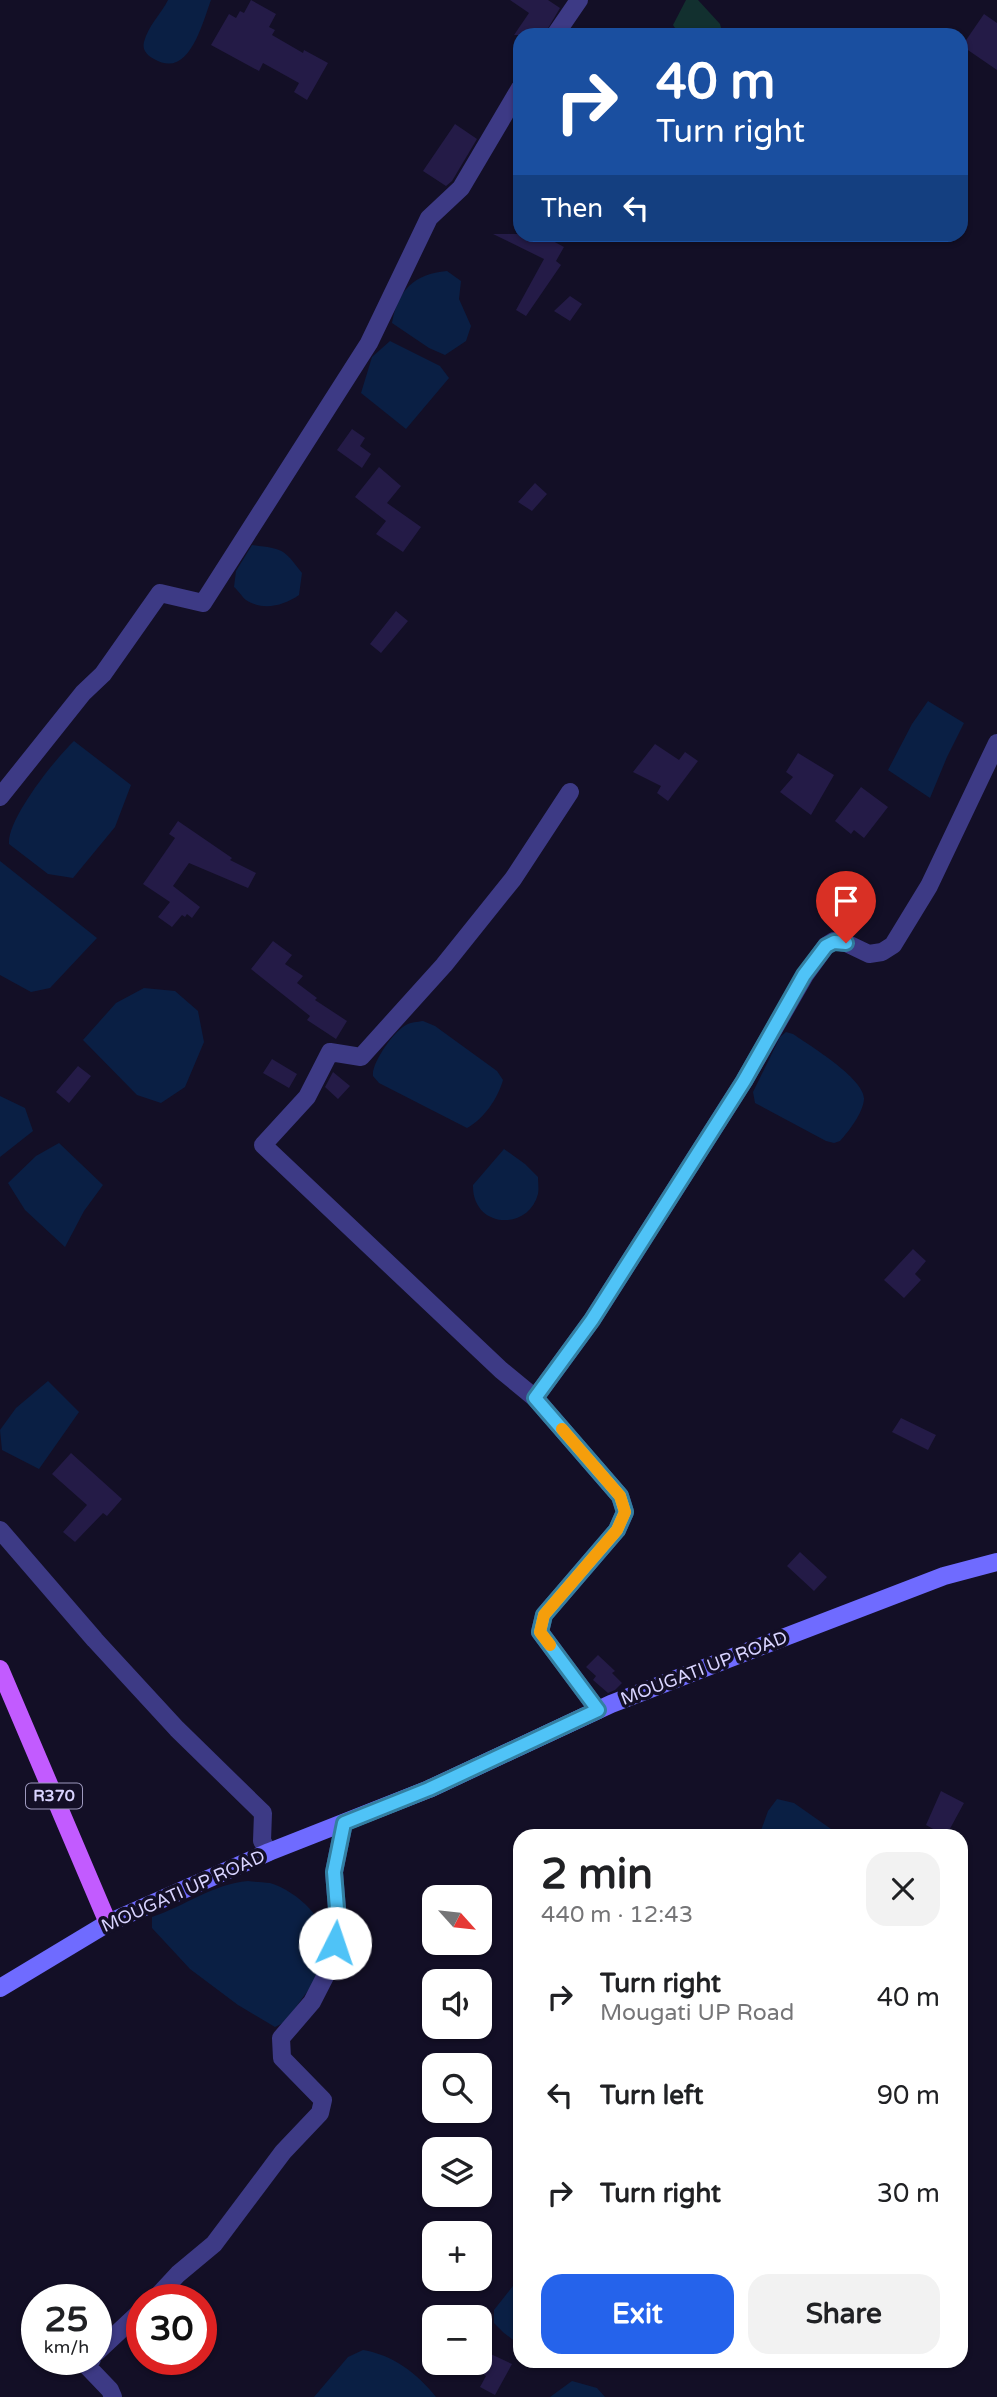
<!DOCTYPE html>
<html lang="en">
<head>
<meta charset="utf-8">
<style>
  :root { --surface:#fff; --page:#f2f2f2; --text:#202124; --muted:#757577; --accent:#2563eb }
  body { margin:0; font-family:"Varela Round",sans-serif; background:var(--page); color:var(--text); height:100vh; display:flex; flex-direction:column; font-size:26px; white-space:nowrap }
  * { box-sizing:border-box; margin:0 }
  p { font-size:23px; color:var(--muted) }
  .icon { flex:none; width:38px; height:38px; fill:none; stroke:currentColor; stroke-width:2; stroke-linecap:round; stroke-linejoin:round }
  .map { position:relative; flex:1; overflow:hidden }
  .side { position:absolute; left:513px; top:1829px; width:455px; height:539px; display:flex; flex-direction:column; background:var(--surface); border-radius:21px; box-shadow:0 2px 5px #0004 }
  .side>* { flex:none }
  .hud { position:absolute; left:513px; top:28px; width:455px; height:214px; border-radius:21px; box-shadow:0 2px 5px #0004; background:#1a4fa0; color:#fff; overflow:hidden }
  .needle { width:46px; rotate:117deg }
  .fabs { position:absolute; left:422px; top:1885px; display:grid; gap:14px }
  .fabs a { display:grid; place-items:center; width:70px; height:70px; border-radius:14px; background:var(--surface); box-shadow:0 2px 5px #0004; font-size:35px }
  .speed { position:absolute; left:21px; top:2284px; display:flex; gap:14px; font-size:35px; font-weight:700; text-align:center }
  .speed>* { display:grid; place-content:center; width:91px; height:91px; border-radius:50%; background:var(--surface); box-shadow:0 2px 5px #0004; line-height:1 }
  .speed small { font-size:18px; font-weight:400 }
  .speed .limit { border:10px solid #d22; background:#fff; color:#111 }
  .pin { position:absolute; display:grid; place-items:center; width:60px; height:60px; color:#fff; margin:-72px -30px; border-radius:50% 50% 50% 0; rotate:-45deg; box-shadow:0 0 7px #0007 }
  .pin .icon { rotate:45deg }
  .me { position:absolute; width:77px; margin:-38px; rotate:4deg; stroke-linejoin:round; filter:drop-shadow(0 0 5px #0008) }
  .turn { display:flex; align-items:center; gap:24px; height:147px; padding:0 28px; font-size:32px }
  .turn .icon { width:91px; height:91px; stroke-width:2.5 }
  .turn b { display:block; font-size:49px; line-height:60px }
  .then { display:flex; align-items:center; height:66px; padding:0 28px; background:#0003; gap:14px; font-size:26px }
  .round { display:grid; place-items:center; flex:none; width:74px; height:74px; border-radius:21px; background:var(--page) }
  .head { display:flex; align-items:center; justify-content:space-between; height:119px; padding:0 28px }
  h1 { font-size:42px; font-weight:700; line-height:52px }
  .button { display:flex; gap:14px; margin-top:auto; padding:14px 28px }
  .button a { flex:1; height:80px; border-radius:21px; background:var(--accent); color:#fff; font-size:28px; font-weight:700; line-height:80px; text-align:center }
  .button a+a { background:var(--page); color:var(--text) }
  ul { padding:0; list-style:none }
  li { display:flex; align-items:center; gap:21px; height:98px; padding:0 28px }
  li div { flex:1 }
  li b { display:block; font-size:26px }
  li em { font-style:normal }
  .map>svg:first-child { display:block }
</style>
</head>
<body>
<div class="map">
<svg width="997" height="2397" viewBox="0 0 997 2397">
  <rect width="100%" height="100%" fill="#130f26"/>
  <!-- green -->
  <path fill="#12302f" d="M 686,0 L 698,0 L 720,24 L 723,35 L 680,35 L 673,25 Z"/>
  <!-- water -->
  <path fill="#0a1f44" d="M 168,0 L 211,0 C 202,24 189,80 154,59 C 147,55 142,50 144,42 C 148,26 161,14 168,0 Z
    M 447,271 L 461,281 L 459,299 L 471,326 L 466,341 L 445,355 L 429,348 L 392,323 C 398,290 414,274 447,271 Z
    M 390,341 L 440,366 L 449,378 L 406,429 L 361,393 L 372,357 Z
    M 252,545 C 283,549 283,548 302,573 L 299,595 C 283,606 263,611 246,600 C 242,597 238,590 234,587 L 236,571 Z
    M 928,701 L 964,723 L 947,757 L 930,798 L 888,770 L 912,724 Z
    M 74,741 L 131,785 L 115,827 L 73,878 L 48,874 L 9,844 C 7,819 55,759 74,741 Z
    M 0,861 L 97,938 L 50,988 L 31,992 L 0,975 Z
    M 144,988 L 175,991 L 198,1011 L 204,1042 L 185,1087 L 161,1103 L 137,1095 L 83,1040 L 116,1003 Z
    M 423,1021 L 435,1026 L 497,1071 L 503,1080 C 498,1098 484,1119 467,1128 L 379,1083 L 373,1076 C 371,1063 395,1030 406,1025 C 411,1022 417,1022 423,1021 Z
    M 786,1032 L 793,1034 C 809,1045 865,1079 864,1099 C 863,1113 849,1131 840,1141 L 834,1143 L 826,1141 L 755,1103 L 753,1092 L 780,1037 Z
    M 0,1096 L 25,1108 L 33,1131 L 0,1157 Z
    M 59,1143 L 103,1185 L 84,1211 L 65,1247 L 25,1210 L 8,1183 L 36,1156 Z
    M 504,1149 L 525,1164 L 538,1177 C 538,1182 539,1189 538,1194 C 528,1232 472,1228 473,1185 Z
    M 48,1381 L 79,1412 L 39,1469 L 2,1450 L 0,1430 L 16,1408 Z
    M 777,1799 L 794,1803 L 841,1836 L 759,1836 L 768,1811 Z
    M 248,1881 C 255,1882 263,1882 270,1883 C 300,1892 334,1926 328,1959 C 326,1967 293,2011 285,2022 L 275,2027 L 238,2005 L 190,1969 L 152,1928 L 152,1917 C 185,1906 213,1884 248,1881 Z
    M 520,2277 L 520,2345 L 504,2333 L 494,2323 L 494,2310 Z
    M 363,2350 C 393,2355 417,2373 436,2397 L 314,2397 L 348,2357 Z
    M 572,2381 L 597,2388 L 605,2397 L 550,2397 Z"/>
  <!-- building -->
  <path fill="#241b47" d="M 251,0 L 276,14 L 269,27 L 275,30 L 272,35 L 303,53 L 304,50 L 328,63 L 307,100 L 294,92 L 299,83 L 263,63 L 259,71 L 211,45 L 229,14 L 236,18 L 240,11 L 244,13 Z
    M 510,0 L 548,0 L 560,8 L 544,35 L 514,35 L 529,13 Z
    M 984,14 L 997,23 L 997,70 L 962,46 Z
    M 455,124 L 477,139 L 452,181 L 446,186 L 423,171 Z
    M 493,234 L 540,234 L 564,247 L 556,261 L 561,265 L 526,316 L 516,310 L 544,259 Z
    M 570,296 L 582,304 L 570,321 L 554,311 Z
    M 352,429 L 365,438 L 360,446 L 371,454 L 362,468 L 337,450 Z
    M 379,467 L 401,486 L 387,503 L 421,527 L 403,552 L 376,534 L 386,521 L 355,497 Z
    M 535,483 L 547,494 L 532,511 L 518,502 Z
    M 396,611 L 408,621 L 381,653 L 370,644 Z
    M 655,744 L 679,760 L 685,752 L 698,761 L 668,801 L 657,793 L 661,786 L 633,772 Z
    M 798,753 L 834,775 L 811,815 L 780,792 L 793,777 L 786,772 Z
    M 861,787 L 888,807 L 864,838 L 854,830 L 851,834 L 835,821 Z
    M 178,821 L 232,858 L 230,860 L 256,873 L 248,888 L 189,863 L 173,886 L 200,907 L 192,918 L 187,914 L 185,917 L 182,915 L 172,927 L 158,917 L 170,902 L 143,884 L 175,838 L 169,834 Z
    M 273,941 L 292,955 L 285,964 L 303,976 L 297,983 L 317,998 L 315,1000 L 347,1021 L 336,1039 L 307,1020 L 310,1016 L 251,969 Z
    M 272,1059 L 297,1074 L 289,1088 L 263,1073 Z
    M 78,1066 L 91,1076 L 69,1103 L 56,1092 Z
    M 333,1072 L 350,1086 L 338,1099 L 325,1087 Z
    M 913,1249 L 926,1261 L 915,1274 L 921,1280 L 904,1298 L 884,1280 Z
    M 901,1418 L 936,1435 L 928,1450 L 892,1432 Z
    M 71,1453 L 122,1499 L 107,1516 L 103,1513 L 75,1542 L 63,1532 L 87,1505 L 52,1474 Z
    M 800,1552 L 827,1577 L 814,1591 L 787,1566 Z
    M 598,1655 L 615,1671 L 612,1673 L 622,1683 L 615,1690 L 608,1693 L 593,1680 L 596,1676 L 586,1667 Z
    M 941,1791 L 964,1803 L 946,1836 L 926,1825 Z
    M 480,2349 L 512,2364 L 495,2395 L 480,2387 L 486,2376 L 480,2372 Z"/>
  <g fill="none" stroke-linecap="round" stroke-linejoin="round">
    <!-- street -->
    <path stroke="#3d3a85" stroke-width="18" d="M 555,35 L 579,0
      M 570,792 L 513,879 L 444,965 L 361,1057 L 330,1052 L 307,1097 L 263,1145 L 501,1370 L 535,1398 L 620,1496 L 625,1512 L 617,1530 L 544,1615 L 540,1632 L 598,1710
      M 0,797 L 83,693 L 103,674 L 160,593 L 203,603 L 369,343 L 429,218 L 461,188 L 520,88
      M 535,1398 L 592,1320 L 744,1081 L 805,975 L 826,946 L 834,941 L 846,943 L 869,954 L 882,952 L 893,945 L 929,886 L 997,743
      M 0,1530 L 95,1640 L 177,1729 L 263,1813 L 262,1841 L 269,1852
      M 154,2300 L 178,2274 L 214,2244 L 283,2152 L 320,2113 L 323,2100 L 282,2058 L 281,2038 L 312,2002 L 331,1965 L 338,1921 L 334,1872 L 344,1823
      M 96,2353 L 142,2310
      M 92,2359 L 88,2367 L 110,2390 L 113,2397"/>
    <!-- secondary -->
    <path stroke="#6f6bff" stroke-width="18" d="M 0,1988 L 108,1923 L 269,1852 L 429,1789 L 611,1704 L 944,1576 L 997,1562"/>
    <!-- primary -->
    <path stroke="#c25bff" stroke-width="18" d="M 0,1669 L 108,1923"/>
  </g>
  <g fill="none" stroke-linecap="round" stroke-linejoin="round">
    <!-- route casing -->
    <g stroke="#337fa1" stroke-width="18">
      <path id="route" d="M 335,1943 L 338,1921 L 334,1872 L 344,1823 L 429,1789 L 598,1710 L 540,1632 L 544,1615 L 617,1530 L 625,1512 L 620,1496 L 535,1398 L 592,1320 L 744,1081 L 804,975 L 826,946 L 834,942 L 846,943"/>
    </g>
    <!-- route -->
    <use href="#route" stroke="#4fc3f7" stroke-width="12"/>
    <!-- slow -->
    <path stroke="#f59e0b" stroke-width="12" d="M 550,1645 L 540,1632 L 544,1615 L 617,1530 L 625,1512 L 620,1496 L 562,1429"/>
  </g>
  <g text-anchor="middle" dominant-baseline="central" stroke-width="7" stroke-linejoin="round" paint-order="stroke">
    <!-- shield labels -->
    <rect fill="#130f26" stroke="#9e99be" stroke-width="2" x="26" y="1783.5" width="56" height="25" rx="5"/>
    <g font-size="16" font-weight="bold" fill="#d9d4ff">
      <text x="54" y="1796">R370</text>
    </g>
    <!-- street labels -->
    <g font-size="18" fill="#d9d4ff" stroke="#130f26">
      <text transform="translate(704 1668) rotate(-21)">MOUGATI UP ROAD</text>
      <text transform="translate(183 1891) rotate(-24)">MOUGATI UP ROAD</text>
    </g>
  </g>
</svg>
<div class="fabs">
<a><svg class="needle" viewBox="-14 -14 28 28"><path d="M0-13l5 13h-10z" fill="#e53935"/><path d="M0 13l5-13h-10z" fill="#757577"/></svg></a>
<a><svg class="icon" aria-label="sound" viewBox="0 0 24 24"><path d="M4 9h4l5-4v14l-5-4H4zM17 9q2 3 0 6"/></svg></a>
<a><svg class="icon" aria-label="search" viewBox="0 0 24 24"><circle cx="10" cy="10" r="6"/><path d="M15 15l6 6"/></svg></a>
<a><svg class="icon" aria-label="layers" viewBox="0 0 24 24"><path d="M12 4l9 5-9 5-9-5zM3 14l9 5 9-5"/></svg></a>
<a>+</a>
<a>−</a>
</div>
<div class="speed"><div>25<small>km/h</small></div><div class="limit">30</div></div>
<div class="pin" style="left:846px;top:943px;background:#d93025"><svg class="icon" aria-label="arrive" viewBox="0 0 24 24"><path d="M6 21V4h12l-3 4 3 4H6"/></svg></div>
<svg class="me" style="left:335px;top:1943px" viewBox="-20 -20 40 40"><circle r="19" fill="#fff"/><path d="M0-13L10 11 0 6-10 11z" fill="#4fc3f7"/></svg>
<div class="hud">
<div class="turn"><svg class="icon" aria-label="right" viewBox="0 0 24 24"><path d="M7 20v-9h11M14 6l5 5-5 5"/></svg><div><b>40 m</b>Turn right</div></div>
<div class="then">Then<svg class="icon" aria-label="left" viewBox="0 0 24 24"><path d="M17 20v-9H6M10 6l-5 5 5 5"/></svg></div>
</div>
<section class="side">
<div class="head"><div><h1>2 min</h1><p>440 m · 12:43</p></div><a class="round"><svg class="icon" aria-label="close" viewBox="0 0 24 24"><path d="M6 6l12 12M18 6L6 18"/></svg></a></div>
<ul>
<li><svg class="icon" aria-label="right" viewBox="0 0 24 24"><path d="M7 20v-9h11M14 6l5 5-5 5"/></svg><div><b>Turn right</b><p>Mougati UP Road</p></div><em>40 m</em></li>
<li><svg class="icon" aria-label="left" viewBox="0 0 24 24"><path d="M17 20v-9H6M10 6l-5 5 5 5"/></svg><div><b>Turn left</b></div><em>90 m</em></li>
<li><svg class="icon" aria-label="right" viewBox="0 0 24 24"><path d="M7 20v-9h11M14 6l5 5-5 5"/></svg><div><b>Turn right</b></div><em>30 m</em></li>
</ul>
<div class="button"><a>Exit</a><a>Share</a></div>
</section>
</div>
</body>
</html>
